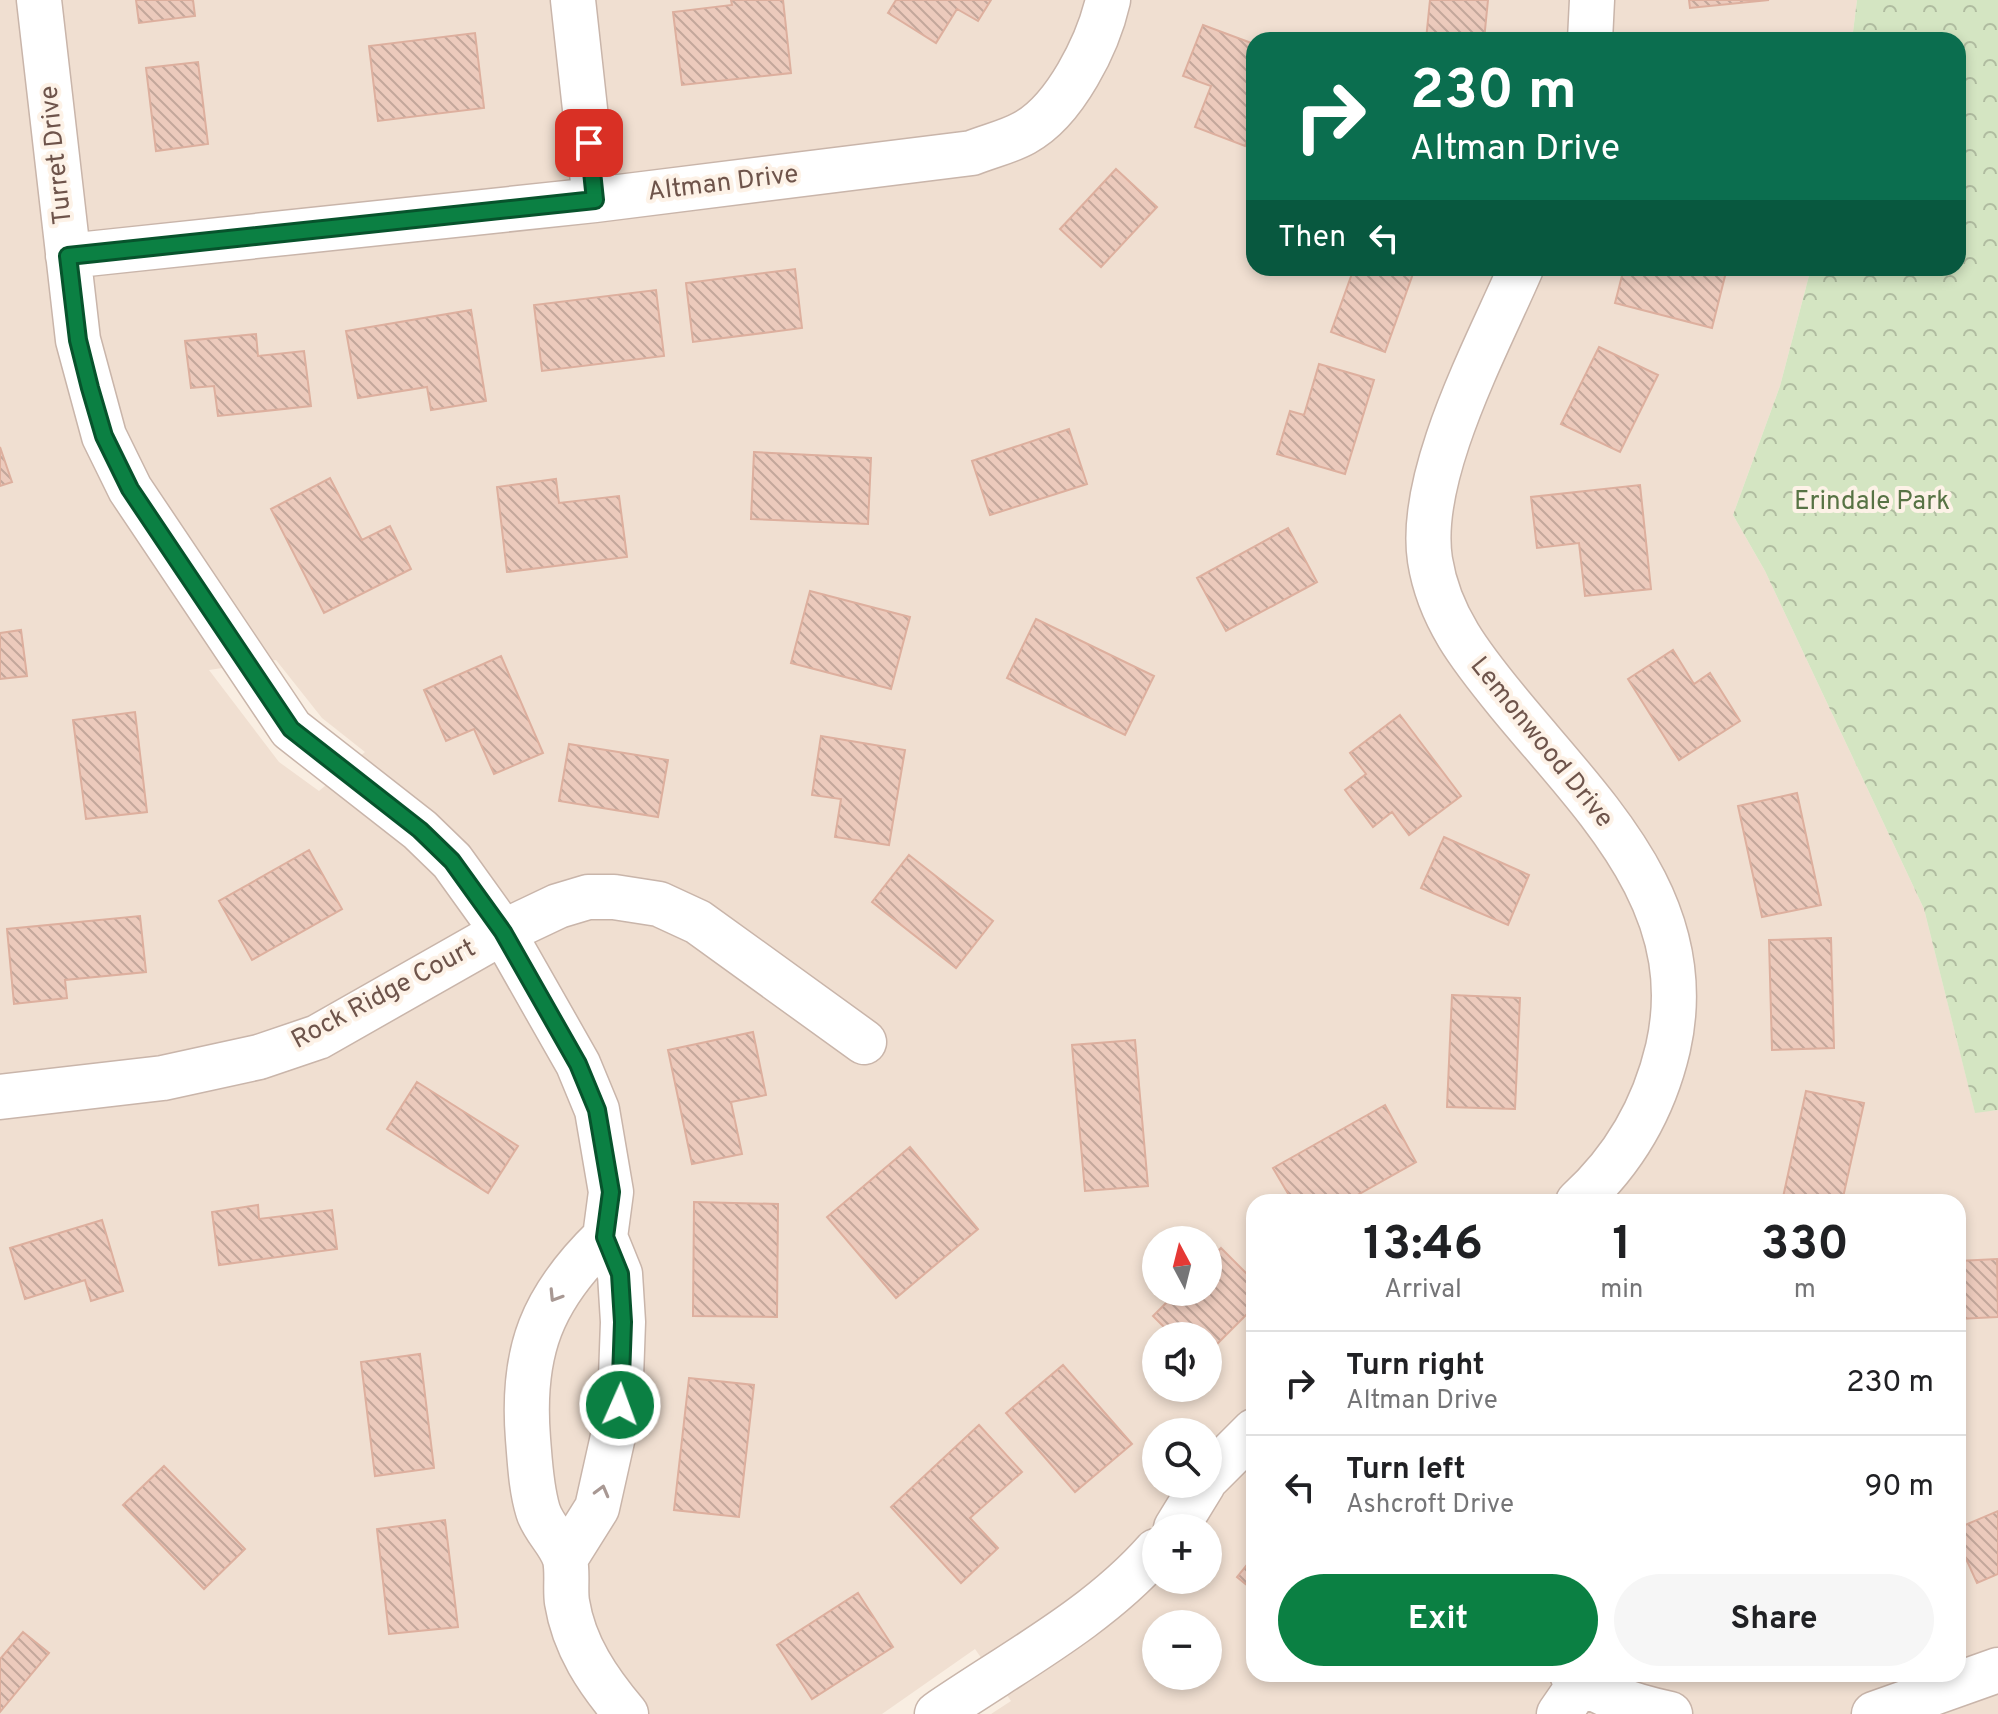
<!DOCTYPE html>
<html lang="en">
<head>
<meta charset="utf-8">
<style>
  :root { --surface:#fff; --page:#f6f6f6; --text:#202124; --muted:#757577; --line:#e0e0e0; --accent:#0b8043 }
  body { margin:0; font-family:Overpass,sans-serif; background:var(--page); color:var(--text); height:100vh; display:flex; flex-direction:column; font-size:30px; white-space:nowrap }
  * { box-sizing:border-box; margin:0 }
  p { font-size:26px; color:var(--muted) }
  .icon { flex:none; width:44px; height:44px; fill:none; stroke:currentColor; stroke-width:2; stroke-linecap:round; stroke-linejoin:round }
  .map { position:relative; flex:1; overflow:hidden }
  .details { position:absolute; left:1246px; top:1194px; width:720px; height:488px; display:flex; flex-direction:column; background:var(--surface); border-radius:24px; box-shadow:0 4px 12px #0003 }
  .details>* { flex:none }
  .banner { position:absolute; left:1246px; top:32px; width:720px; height:244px; border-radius:24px; box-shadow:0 4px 12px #0003; background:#0b6e4f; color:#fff; overflow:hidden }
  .needle { width:52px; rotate:353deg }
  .fabs { position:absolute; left:1142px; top:1226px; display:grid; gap:16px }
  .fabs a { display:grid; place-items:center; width:80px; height:80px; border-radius:50%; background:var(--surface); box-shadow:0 4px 12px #0003; font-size:40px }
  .pin { position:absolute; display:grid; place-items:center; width:68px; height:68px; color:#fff; margin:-34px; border-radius:16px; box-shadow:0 4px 12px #0006 }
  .me { position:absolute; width:88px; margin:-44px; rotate:2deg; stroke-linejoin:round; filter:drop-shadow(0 0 6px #0008) }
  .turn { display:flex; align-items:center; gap:28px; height:168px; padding:0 32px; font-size:36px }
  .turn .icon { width:104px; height:104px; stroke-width:2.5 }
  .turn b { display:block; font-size:56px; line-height:68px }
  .then { display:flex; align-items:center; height:76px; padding:0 32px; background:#0003; gap:16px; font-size:30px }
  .eta { display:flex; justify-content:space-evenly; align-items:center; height:136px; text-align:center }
  .eta b { font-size:48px; font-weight:700; line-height:56px }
  .cta { display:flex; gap:16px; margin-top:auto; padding:16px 32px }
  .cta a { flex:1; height:92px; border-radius:48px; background:var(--accent); color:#fff; font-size:32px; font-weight:700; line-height:92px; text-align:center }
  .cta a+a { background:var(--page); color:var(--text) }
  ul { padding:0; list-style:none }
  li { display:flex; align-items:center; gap:24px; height:104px; padding:0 32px; border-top:2px solid var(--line) }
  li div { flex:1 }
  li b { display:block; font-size:30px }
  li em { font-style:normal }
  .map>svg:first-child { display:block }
</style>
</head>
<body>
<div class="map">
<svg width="1998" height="1714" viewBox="0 0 1998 1714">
  <defs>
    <pattern id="park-crowns" width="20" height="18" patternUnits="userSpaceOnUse" patternTransform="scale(2)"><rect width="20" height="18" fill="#d4e5c2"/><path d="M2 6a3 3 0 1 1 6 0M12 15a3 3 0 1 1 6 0" fill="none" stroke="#b0bca0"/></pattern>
    <pattern id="building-back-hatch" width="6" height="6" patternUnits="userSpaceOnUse" patternTransform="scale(2)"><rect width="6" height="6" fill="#eccabc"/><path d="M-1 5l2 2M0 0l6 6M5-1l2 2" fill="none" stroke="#c3a79b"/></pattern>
  </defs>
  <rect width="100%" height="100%" fill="#f9eee2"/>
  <!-- residential -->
  <path fill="#f0dfd1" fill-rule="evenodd" d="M 0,0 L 1857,0 L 1852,40 L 1254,40 L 1254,268 L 1811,268 L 1780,386 L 1733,515 L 1765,571 L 1924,909 L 1975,1112 L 1998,1110 L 1998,1714 L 991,1714 L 1011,1701 L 975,1649 L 882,1714 L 0,1714 ZM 276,660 L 322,718 L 365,752 L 319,791 L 279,762 L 209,670 ZM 1254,1202 L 1958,1202 L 1958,1674 L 1254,1674 ZM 1156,1240 L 1208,1240 L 1208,1292 L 1156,1292 ZM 1156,1336 L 1208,1336 L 1208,1388 L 1156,1388 ZM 1156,1432 L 1208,1432 L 1208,1484 L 1156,1484 ZM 1156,1528 L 1208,1528 L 1208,1580 L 1156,1580 ZM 1156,1624 L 1208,1624 L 1208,1676 L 1156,1676 Z"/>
  <!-- park -->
  <path fill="url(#park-crowns)" d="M 1857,0 L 1998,0 L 1998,1110 L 1975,1113 L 1924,909 L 1765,571 L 1733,515 L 1780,386 L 1811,268 L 1958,268 L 1958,40 L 1852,40 Z"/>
  <!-- building -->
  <path fill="url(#building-back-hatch)" stroke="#ddaf9e" stroke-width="2" d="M 136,0 L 193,0 L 195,16 L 139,23 Z
    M 731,0 L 783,0 L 791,73 L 682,85 L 673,12 L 732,5 Z
    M 896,0 L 991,0 L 978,21 L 957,9 L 936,43 L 888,13 Z
    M 1430,0 L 1488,0 L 1484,40 L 1426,40 Z
    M 1689,0 L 1769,0 L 1690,8 Z
    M 1203,25 L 1254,44 L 1254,122 L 1245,146 L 1195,127 L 1211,86 L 1183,76 Z
    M 475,33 L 484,108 L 378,121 L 369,46 Z
    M 198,62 L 208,144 L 156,151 L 146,68 Z
    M 1116,169 L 1157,207 L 1101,267 L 1060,229 Z
    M 1354,268 L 1414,271 L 1385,352 L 1331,332 Z
    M 1624,268 L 1727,268 L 1712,328 L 1615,303 Z
    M 795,269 L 802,328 L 693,342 L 686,283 Z
    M 656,290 L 664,356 L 542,371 L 534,305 Z
    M 471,310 L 486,401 L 431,410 L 427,387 L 358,398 L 346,331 Z
    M 256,334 L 258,356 L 304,351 L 311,406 L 218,416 L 214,386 L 191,388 L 185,341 Z
    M 1599,347 L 1658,375 L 1620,452 L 1561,424 Z
    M 1319,364 L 1374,380 L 1345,474 L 1277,454 L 1290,411 L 1304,415 Z
    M 1069,429 L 1087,484 L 990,515 L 972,461 Z
    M 0,447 L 12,482 L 0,486 Z
    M 754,452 L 871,458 L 868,524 L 751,519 Z
    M 330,478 L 362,540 L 390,526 L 411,569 L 324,613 L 271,509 Z
    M 556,479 L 559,503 L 619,496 L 627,557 L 507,572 L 497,487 Z
    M 1640,485 L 1651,589 L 1585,596 L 1579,543 L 1537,548 L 1531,497 Z
    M 1288,528 L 1317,582 L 1226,631 L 1197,578 Z
    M 810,591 L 910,617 L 891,689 L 791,663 Z
    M 1036,619 L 1154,676 L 1125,735 L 1007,678 Z
    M 21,630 L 27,676 L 0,679 L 0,633 Z
    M 1673,650 L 1694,684 L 1710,673 L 1740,721 L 1679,760 L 1628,679 Z
    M 501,656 L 543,753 L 494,774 L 474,729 L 446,741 L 424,690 Z
    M 135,712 L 147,812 L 86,819 L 73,720 Z
    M 1400,715 L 1461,796 L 1409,835 L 1392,812 L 1373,827 L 1345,790 L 1366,774 L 1350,753 Z
    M 821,736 L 905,750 L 889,845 L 835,837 L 841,799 L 812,795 Z
    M 569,744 L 668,760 L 658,817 L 559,801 Z
    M 1797,793 L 1821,905 L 1762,917 L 1738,806 Z
    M 1444,837 L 1529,875 L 1508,925 L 1421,888 Z
    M 309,850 L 342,909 L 252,960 L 219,901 Z
    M 909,855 L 993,921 L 956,968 L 872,902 Z
    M 140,916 L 146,972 L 65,980 L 67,998 L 14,1004 L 7,929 Z
    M 1831,938 L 1834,1048 L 1772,1050 L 1769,940 Z
    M 1452,995 L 1520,998 L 1515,1109 L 1447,1107 Z
    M 753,1032 L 766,1095 L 731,1102 L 742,1154 L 692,1164 L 668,1050 Z
    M 1135,1040 L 1148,1186 L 1085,1191 L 1072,1045 Z
    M 417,1082 L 518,1146 L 488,1193 L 387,1129 Z
    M 1806,1091 L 1864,1103 L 1842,1202 L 1782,1202 Z
    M 1385,1105 L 1416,1162 L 1345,1202 L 1293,1202 L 1273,1168 Z
    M 910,1147 L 978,1229 L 896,1298 L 827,1217 Z
    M 694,1202 L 778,1204 L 777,1317 L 693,1316 Z
    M 258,1205 L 259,1219 L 332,1210 L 337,1249 L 219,1265 L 212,1212 Z
    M 102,1220 L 123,1291 L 91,1301 L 85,1280 L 25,1299 L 10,1248 Z
    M 1221,1248 L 1254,1281 L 1254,1307 L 1208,1353 L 1208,1336 L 1173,1336 L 1153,1316 L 1177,1292 L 1208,1292 L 1208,1261 Z
    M 1997,1259 L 1998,1317 L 1958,1319 L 1958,1261 Z
    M 420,1354 L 434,1468 L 375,1476 L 361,1362 Z
    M 1063,1365 L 1132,1444 L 1075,1492 L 1006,1413 Z
    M 689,1378 L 754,1385 L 739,1517 L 674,1510 Z
    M 979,1425 L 1022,1472 L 970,1518 L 998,1548 L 961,1583 L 891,1507 Z
    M 164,1466 L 245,1549 L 204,1589 L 123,1505 Z
    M 1998,1511 L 1998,1574 L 1977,1583 L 1958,1541 L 1958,1528 Z
    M 445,1520 L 458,1627 L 389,1634 L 377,1529 Z
    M 1254,1556 L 1254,1591 L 1237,1577 Z
    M 858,1593 L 893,1647 L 812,1699 L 777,1645 Z
    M 23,1632 L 49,1653 L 0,1712 L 0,1659 Z"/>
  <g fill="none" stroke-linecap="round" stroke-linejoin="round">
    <!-- minor casing -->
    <g stroke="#c9b5aa" stroke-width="47">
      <path id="minor" d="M 39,0 L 78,340 L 104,436 L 130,489 L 291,729 L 420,830 L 452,861 L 503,932 L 578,1064 L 597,1110 L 611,1192 L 605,1237 L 620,1274 L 623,1322 L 620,1405 L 597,1508 L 565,1559
        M 573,0 L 595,200
        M 1590,40 L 1592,0
        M 68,256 L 595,200 L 972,153 C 989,146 1008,142 1024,133 C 1065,111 1098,44 1108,0
        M 1521,268 C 1487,347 1417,475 1430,560 C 1439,617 1471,657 1507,701 C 1591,804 1701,902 1668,1048 C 1654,1108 1624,1160 1578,1202
        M 0,1097 L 163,1078 L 259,1057 L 318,1037 L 503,932 L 558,906 L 588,897 L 614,897 L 659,904 L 698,922 L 864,1042
        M 605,1237 C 542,1298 521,1351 528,1439 C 530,1463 531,1488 538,1511 C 543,1528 560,1542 565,1559 C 568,1573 565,1589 567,1602 C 574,1646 598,1681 626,1714
        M 1208,1477 L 1254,1431
        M 1176,1528 L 1203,1484
        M 1572,1674 C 1597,1695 1638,1707 1670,1714
        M 937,1714 C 1011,1663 1096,1619 1156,1551
        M 1559,1714 L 1581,1682
        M 1874,1714 L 1998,1670"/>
    </g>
    <!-- minor -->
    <use href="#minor" stroke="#fff" stroke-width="44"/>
  </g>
  <!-- one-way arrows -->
  <defs><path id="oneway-chevron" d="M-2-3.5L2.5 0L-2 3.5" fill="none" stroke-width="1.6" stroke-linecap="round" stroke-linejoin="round" transform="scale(2)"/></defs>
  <g stroke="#a89893">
    <use href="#oneway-chevron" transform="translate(555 1296) rotate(122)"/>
    <use href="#oneway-chevron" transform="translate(602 1491) rotate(-75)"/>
  </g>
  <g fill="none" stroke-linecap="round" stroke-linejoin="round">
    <!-- route casing -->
    <g stroke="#07532c" stroke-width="20">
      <path id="route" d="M 589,143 L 595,200 L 68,256 L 78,340 L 90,388 L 104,436 L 130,489 L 291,729 L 420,830 L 452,861 L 503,932 L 578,1064 L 597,1110 L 611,1192 L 605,1237 L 620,1274 L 623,1322 L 620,1405"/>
    </g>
    <!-- route -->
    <use href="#route" stroke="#0b8043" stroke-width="14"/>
  </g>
  <g text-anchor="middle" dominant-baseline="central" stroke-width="8" stroke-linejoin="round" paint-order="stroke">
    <!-- street labels -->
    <g font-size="26" fill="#6e544b" stroke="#fdf2e7">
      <text transform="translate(57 155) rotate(-96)">Turret Drive</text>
      <text transform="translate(723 184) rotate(-7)">Altman Drive</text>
      <text transform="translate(1541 743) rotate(51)">Lemonwood Drive</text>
      <text transform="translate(384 995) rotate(-28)">Rock Ridge Court</text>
    </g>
    <!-- park labels -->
    <g font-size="26" fill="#577344" stroke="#fdf2e7">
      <text x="1872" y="502">Erindale Park</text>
    </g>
  </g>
</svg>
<div class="fabs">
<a><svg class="needle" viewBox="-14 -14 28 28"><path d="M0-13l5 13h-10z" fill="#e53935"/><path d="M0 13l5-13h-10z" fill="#757577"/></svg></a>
<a><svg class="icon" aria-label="sound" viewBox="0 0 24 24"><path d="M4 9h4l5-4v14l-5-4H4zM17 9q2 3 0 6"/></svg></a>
<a><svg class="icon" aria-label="search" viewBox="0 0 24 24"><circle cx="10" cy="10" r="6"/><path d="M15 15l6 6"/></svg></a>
<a>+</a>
<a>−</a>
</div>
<div class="pin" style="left:589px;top:143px;background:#d93025"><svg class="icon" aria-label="arrive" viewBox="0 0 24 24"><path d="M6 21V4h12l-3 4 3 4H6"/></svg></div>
<svg class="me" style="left:620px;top:1405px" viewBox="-20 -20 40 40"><circle r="17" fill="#0b8043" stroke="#fff" stroke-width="3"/><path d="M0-11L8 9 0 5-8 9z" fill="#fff"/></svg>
<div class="banner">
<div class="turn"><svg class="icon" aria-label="right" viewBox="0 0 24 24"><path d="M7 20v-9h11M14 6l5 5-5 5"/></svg><div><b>230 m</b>Altman Drive</div></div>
<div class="then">Then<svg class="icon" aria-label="left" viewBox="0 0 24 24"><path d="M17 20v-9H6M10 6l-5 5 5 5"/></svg></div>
</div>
<section class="details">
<div class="eta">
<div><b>13:46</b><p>Arrival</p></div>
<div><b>1</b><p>min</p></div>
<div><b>330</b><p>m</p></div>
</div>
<ul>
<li><svg class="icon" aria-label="right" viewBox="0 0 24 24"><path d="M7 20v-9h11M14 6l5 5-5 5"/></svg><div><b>Turn right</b><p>Altman Drive</p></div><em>230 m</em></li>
<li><svg class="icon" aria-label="left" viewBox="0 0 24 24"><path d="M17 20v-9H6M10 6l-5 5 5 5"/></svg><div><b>Turn left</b><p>Ashcroft Drive</p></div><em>90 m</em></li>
</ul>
<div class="cta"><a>Exit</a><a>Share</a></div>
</section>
</div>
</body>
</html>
